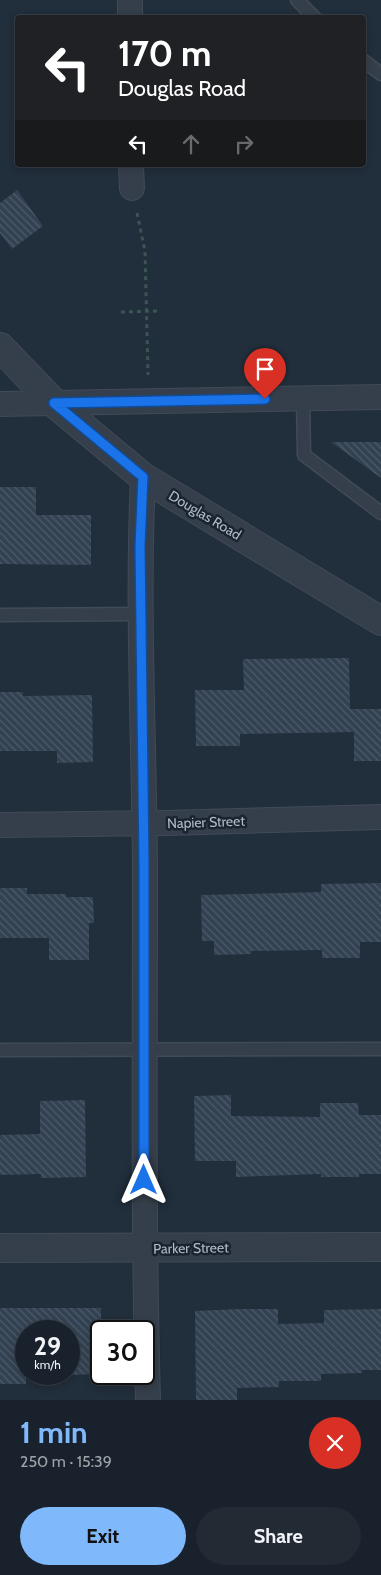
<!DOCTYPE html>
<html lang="en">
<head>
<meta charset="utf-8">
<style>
  :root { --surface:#19222c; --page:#222a34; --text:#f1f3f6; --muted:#9fa4a9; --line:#373f48; --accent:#80b8fc }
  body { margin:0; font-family:Cabin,sans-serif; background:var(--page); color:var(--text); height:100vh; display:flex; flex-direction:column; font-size:19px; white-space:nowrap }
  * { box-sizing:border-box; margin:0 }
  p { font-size:16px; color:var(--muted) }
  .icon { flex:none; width:28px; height:28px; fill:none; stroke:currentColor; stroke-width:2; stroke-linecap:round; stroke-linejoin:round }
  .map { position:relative; height:1400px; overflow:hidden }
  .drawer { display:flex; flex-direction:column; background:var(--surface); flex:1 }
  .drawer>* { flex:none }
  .banner { position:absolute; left:15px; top:15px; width:351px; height:152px; border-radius:5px; box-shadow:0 2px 8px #0003,0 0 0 1px var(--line); background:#202124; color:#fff; overflow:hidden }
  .speed { position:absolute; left:15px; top:1320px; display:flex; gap:10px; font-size:25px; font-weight:700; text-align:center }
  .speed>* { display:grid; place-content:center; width:65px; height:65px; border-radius:50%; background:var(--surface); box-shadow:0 2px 8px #0003,0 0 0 1px var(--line); line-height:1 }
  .speed small { font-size:12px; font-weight:400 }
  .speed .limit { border:2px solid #111; border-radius:8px; background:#fff; color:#111 }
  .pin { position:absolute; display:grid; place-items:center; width:42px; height:42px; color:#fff; margin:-51px -21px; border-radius:50% 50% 50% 0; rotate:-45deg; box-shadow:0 0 5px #0007 }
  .pin .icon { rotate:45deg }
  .me { position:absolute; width:55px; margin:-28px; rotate:0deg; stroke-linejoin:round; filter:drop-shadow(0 0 4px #0008) }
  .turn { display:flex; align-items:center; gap:18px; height:105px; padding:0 20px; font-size:22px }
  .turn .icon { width:65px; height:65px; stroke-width:2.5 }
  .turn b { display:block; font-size:35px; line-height:42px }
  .lanes { display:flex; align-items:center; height:48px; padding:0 20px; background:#0003; justify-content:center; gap:25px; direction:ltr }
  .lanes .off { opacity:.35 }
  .round { display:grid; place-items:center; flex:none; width:52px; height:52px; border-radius:26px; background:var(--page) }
  .headline { display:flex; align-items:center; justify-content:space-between; height:85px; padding:0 20px }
  h1 { font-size:30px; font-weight:800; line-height:38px; color:var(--accent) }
  .primary-button { display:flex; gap:10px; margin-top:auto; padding:10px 20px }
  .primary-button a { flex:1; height:58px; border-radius:30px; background:var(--accent); color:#111; font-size:20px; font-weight:800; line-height:58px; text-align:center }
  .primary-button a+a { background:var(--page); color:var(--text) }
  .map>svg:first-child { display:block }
</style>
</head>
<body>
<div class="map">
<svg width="381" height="1400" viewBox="0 0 381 1400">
  <defs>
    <pattern id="building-back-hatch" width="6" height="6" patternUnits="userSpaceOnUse" patternTransform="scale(1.25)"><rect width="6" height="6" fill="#334252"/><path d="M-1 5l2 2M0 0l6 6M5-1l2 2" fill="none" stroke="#4e5b69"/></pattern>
  </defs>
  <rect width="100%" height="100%" fill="#212e3b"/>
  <!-- building -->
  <path fill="url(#building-back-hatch)" d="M 17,190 L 43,226 L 12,249 L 0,233 L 0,203 Z
    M 331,442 L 381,442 L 381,478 Z
    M 0,487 L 36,487 L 36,515 L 91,515 L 91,565 L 0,564 Z
    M 349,658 L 350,709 L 381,709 L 381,761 L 354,761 L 354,732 L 240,734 L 240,746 L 196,746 L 195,690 L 244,690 L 243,659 Z
    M 0,692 L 23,692 L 23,696 L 92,695 L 93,762 L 57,763 L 57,751 L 0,751 Z
    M 381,883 L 381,942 L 360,942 L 360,958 L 322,958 L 322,950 L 251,951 L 251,954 L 214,955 L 214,941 L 202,941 L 201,895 L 321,892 L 321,884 Z
    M 0,888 L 27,888 L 27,894 L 66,894 L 66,897 L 93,897 L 94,923 L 89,923 L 89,960 L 49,960 L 49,938 L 0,938 Z
    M 231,1095 L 231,1116 L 320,1117 L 320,1103 L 358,1103 L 359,1115 L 381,1115 L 381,1174 L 359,1174 L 359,1177 L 321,1177 L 321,1174 L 236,1177 L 236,1161 L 195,1161 L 194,1096 Z
    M 85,1100 L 86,1177 L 41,1178 L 41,1174 L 0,1175 L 0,1135 L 40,1134 L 40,1101 Z
    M 0,1308 L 101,1308 L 101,1374 L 69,1375 L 69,1331 L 26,1331 L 26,1384 L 0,1384 Z
    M 239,1309 L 278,1309 L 278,1324 L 324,1323 L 324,1310 L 381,1309 L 381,1370 L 362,1370 L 362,1373 L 321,1374 L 321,1381 L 279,1381 L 279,1387 L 237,1388 L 237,1400 L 196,1400 L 195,1311 Z"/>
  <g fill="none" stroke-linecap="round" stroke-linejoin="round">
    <!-- service casing -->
    <g stroke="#414b57" stroke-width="15">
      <path id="service" d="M 297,0 L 315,18
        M 364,61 L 381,74
        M 303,398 L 304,455 L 381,513
        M 0,615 L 140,614
        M 0,1050 L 381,1049"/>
    </g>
    <!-- minor casing -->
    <g stroke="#414b57" stroke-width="26">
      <path id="minor" d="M 130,0 L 130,18
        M 131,165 L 132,188
        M 0,404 L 381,397
        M 143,477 C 137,607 144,737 145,867 C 145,1044 143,1222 148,1400
        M 0,825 L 167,823 L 381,817"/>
    </g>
    <!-- tertiary casing -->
    <g stroke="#414b57" stroke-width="30">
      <path id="tertiary" d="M 0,347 L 54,403 L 143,477 L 381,621
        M 0,1248 L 381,1247"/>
    </g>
    <!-- path -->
    <path stroke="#3c5454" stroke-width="3" stroke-dasharray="4 4" stroke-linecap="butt" d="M 137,213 L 145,251 L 148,375
      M 121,312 L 159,311"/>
    <!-- service -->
    <use href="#service" stroke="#353f4b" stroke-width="12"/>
    <!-- minor -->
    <use href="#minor" stroke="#353f4b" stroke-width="24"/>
    <!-- tertiary -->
    <use href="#tertiary" stroke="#353f4b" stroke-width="28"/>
  </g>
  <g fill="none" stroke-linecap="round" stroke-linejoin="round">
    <!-- route casing -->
    <g stroke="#114b97" stroke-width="12">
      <path id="route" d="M 144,1180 L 144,863 L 140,546 L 143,477 L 54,403 L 265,399"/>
    </g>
    <!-- route -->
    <use href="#route" stroke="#1a73e8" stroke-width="9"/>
  </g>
  <g text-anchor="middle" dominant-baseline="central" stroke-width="5" stroke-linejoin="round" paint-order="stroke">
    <!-- street labels -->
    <g font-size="14" fill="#b0bac7" stroke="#1a2430">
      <text transform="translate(205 515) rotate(31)">Douglas Road</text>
      <text transform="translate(206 822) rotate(-2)">Napier Street</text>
      <text transform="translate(191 1248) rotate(-1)">Parker Street</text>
    </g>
  </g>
</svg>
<div class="speed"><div>29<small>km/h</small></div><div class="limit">30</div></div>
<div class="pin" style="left:265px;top:399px;background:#d93025"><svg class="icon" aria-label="arrive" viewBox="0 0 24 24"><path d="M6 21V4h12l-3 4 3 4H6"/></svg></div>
<svg class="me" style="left:144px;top:1180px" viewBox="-20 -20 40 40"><path d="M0-17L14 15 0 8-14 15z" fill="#1a73e8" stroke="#fff" stroke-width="4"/></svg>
<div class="banner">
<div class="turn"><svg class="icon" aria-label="left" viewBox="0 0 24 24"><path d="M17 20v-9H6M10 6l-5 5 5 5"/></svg><div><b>170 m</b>Douglas Road</div></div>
<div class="lanes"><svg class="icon" aria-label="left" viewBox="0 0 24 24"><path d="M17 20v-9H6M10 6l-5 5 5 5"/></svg><svg class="icon off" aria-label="ahead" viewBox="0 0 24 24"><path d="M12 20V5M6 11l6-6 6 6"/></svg><svg class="icon off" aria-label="right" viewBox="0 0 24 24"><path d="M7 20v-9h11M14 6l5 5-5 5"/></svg></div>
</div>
</div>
<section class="drawer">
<div class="headline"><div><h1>1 min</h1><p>250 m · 15:39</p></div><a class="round" style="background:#d93025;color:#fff"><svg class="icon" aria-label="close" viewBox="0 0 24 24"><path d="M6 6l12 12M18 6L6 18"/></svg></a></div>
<div class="primary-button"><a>Exit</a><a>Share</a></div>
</section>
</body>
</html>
